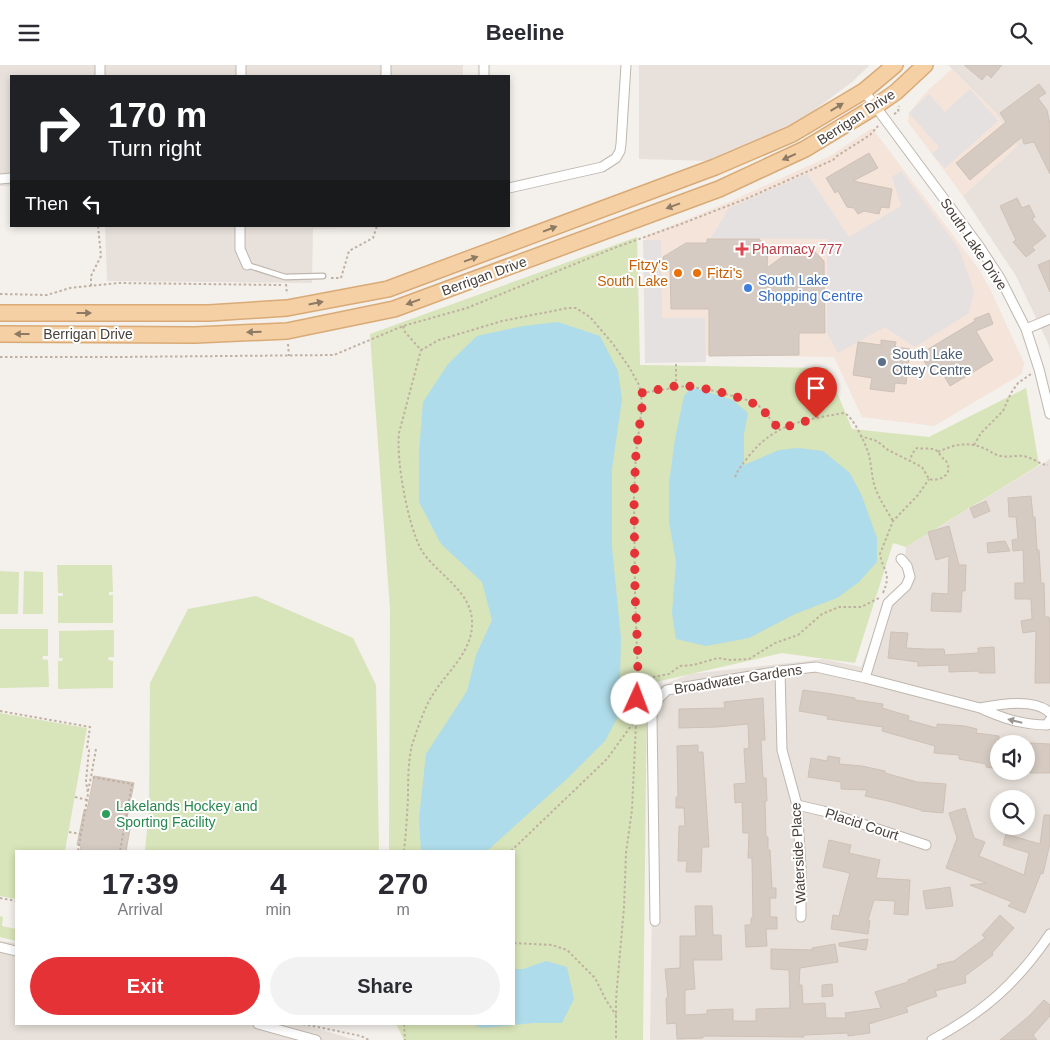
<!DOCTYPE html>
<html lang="en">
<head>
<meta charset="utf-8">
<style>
  :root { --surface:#fff; --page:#f2f2f3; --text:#2b2b33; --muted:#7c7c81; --accent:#e53236 }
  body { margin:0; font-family:Helvetica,sans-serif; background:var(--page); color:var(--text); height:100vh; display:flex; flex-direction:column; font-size:19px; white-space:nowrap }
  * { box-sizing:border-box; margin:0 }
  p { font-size:16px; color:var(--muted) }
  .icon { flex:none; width:28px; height:28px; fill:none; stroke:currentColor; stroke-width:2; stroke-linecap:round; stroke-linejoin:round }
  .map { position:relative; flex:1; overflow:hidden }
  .drawer { position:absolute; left:15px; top:785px; width:500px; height:175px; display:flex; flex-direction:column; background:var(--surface); border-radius:0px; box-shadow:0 2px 8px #0003 }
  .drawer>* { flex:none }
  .guide { position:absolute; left:10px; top:10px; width:500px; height:152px; border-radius:0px; box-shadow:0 2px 8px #0003; background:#202124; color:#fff; overflow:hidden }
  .fabs { position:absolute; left:990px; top:670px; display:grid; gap:10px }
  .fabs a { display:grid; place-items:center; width:45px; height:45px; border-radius:50%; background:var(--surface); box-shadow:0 2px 8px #0003; font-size:25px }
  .pin { position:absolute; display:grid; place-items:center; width:42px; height:42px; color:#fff; margin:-51px -21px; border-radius:50% 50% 50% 0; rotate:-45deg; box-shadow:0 0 5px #0007 }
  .pin .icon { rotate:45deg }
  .me { position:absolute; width:55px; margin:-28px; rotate:2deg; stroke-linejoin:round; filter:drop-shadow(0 0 4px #0008) }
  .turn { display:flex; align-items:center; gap:18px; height:105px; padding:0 15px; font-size:22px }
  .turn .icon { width:65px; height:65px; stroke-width:2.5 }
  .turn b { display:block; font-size:35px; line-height:42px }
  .then { display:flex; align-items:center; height:48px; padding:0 15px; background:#0003; gap:10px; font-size:19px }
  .eta { display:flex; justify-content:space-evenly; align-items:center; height:85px; text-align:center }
  .eta b { font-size:30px; font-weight:700; line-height:35px }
  .button { display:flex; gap:10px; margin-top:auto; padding:10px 15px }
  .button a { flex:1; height:58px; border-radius:30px; background:var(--accent); color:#fff; font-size:20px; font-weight:700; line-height:58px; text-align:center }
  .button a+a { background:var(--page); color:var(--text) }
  header { display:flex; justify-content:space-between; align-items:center; height:65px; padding:0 15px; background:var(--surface); font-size:22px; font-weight:700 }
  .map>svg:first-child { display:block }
</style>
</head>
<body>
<header><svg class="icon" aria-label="menu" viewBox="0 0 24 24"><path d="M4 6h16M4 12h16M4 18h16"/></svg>Beeline<svg class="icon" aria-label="search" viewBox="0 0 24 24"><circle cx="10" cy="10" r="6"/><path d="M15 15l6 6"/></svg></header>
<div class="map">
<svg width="1050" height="975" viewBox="0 0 1050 975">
  <rect width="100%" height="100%" fill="#f4f0ec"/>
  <!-- residential -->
  <path fill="#e8e1db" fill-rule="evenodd" d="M 0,0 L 463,0 L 463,11 L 11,11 L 11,121 L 0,121 Z
    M 639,0 L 870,0 L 852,17 L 797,58 L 710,96 L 639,94 Z
    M 948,0 L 1050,0 L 1050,286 L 1048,278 L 1016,211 L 963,131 L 1017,81 L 996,48 Z
    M 105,161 L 440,161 L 313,164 L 312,218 L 107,216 Z
    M 1050,394 L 1050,975 L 650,975 L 655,623 L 690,609 L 824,594 L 861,602 L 887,533 L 903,517 L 906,482 ZM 999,679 L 1026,679 L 1026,706 L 999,706 ZM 999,734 L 1026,734 L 1026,761 L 999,761 Z
    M 0,876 L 16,878 L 16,959 L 301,959 L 356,975 L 0,975 Z"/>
  <!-- commercial -->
  <path fill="#f4e4da" d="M 952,4 L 996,48 L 1017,81 L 963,131 L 908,57 L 909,48 L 928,25 Z
    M 872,63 L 980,206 L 991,226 L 1024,298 L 1022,309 L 934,361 L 862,352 L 834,292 L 648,289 L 646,171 L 729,137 L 830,91 Z"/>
  <!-- green -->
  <path fill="#d8e4b9" d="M 637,172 L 640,300 L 827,303 L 852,364 L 929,372 L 1026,323 L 1039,400 L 906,482 L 893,478 L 855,598 L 782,588 L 647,619 L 643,975 L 404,975 L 396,959 L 514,959 L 514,786 L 389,786 L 390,544 L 370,269 Z
    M 57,500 L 112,500 L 113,527 L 109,527 L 109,530 L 113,530 L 113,558 L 58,558 L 58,531 L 63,531 L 63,528 L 58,528 Z
    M 0,506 L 19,507 L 18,549 L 0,549 Z
    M 24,506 L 43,507 L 43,549 L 23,549 Z
    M 256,531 L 353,573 L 376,620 L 379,786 L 145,786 L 149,746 L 150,618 L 188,544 Z
    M 0,564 L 48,564 L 48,591 L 43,591 L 42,594 L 48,595 L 49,622 L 0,623 Z
    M 114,565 L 114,592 L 109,592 L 108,595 L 113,596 L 113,623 L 58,624 L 58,596 L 62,596 L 63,593 L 59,593 L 59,566 Z
    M 0,648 L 87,663 L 65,786 L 16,786 L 16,834 L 0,831 Z
    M 0,851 L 3,852 L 2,861 L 16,864 L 16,876 L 0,872 Z"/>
  <!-- parking -->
  <path fill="#e4e1e0" d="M 970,24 L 998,56 L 945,103 L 932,89 L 939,82 L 909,48 L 929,29 L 945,47 Z
    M 901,106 L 959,184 L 974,226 L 969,248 L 915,282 L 885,262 L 838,288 L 827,268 L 827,174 L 711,173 L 729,143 L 807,109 L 849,172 L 901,141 L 892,112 Z
    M 643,175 L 661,175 L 662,253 L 705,253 L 706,297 L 645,298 Z"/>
  <!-- water -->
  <path fill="#afdcea" d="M 558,257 L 600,271 L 618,306 L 622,334 L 612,404 L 612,482 L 621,573 L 619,650 L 605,676 L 567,714 L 487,786 L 421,786 L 419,753 L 426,689 L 467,626 L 476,590 L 492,555 L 482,517 L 441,479 L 419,437 L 419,387 L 423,337 L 448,299 L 477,271 L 523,261 Z
    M 692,322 L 733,335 L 748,348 L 744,369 L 744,400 L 779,385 L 798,383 L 823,386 L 850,408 L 862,431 L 877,473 L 877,497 L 859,517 L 837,533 L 795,549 L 749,573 L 706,581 L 676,574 L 672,548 L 676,497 L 669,457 L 669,418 L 675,374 L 684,331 Z
    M 546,896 L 567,902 L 574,934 L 562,958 L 533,958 L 482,963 L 472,959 L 514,959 L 514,904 L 523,904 Z"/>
  <!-- building -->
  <path fill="#d5cbc2" stroke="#cfc1b6" d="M 964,0 L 1002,0 L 991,13 L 987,9 L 982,15 Z
    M 1039,19 L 1046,28 L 1038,33 L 1047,45 L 1050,60 L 1050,109 L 1034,77 L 1024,79 L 1022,72 L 970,115 L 956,98 L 1006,57 L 1000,48 Z
    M 869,88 L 878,103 L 853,116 L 892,124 L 889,143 L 881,142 L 879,149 L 864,146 L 858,149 L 854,143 L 847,142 L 838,126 L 835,128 L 826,113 Z
    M 1017,133 L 1022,143 L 1029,140 L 1035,152 L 1032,154 L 1046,171 L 1032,182 L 1035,185 L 1026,192 L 1013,177 L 1016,175 L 1000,141 Z
    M 707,174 L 759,174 L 768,182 L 767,203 L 790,186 L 814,186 L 824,196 L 825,268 L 799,268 L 799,290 L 709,291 L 709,244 L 671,244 L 670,203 L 663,203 L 663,192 L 686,178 L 707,178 Z
    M 1050,195 L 1050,227 L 1038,200 Z
    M 989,248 L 993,259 L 976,266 L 993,295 L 950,321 L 938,301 L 930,306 L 920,289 L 975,256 L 974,254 Z
    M 881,275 L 896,277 L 895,282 L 910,284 L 906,319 L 895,318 L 894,327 L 870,324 L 872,313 L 853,310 L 858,277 L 881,280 Z
    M 1031,431 L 1033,452 L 1035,452 L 1037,485 L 1039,485 L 1041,518 L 1044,518 L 1045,552 L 1049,552 L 1050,560 L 1050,618 L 1035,618 L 1036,566 L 1023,568 L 1021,556 L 1032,554 L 1031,534 L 1015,534 L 1015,518 L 1024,518 L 1023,485 L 1013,486 L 1012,475 L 1018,474 L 1016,452 L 1009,452 L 1008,433 Z
    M 986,436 L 990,446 L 974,453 L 970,443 Z
    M 949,461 L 959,500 L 966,500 L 965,526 L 962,526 L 961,547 L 931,546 L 932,528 L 948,529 L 949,491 L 936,495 L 928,467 Z
    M 1005,476 L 1010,486 L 988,488 L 987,478 Z
    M 891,567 L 908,568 L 906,583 L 925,584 L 944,584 L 945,590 L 978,588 L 978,583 L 994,582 L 995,608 L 979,608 L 979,606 L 949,607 L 949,600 L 918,601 L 918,597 L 888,593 Z
    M 803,625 L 832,629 L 855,633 L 855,635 L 883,639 L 882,643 L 909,651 L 908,655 L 937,663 L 937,659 L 965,661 L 977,664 L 976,668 L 999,671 L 999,704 L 986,702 L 986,699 L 959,694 L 959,690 L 934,688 L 935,681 L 882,666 L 883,662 L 827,654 L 828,651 L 799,646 Z
    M 763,633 L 765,675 L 761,675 L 763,713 L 766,713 L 767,736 L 765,736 L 766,772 L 768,772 L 768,785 L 770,785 L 772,823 L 776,823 L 776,833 L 770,833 L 770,852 L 777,852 L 777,864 L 766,864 L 767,881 L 746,882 L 745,860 L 751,860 L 751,853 L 753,853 L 752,793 L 748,793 L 749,768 L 743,768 L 742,737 L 735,738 L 734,719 L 746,718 L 744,684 L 749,683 L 748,659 L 717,662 L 679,663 L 679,644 L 725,643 L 724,637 Z
    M 1030,678 L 1050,679 L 1050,708 L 1030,708 L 1030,705 L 1026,705 L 1026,694 L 1030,694 Z
    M 698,680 L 698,687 L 703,687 L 709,782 L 702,782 L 701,807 L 686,807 L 687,796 L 678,796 L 679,761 L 685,761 L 684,743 L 676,743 L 676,732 L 678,732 L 677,681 Z
    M 828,691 L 840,693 L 839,699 L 862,701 L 885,706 L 885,708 L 917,717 L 946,719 L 943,748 L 921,746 L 921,745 L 888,736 L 865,731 L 867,725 L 841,724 L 841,717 L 808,712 L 811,693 L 827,696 Z
    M 94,711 L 134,718 L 127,753 L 130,753 L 128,764 L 130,764 L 126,786 L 80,786 L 81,780 L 77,780 L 84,745 L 87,745 Z
    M 965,743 L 974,773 L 985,777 L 979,791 L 1024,810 L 1029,788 L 1003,780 L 1006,769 L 1040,779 L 1044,750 L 1050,750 L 1050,778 L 1043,809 L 1041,808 L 1025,848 L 1008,841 L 1012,837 L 970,820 L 986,818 L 946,803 L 957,773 L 949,748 Z
    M 829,775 L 851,780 L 849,788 L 880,795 L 876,813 L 910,815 L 908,850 L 894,849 L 895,836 L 874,835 L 868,855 L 870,856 L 868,869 L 831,864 L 833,850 L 839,851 L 850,808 L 823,802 Z
    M 950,822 L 953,841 L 926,844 L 923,826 Z
    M 695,841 L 712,841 L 713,870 L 721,870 L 722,895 L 693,895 L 695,924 L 685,925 L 685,950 L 707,949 L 707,945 L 733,944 L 733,956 L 756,956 L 756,944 L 790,943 L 789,905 L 771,904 L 771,884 L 813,885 L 812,883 L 835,879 L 838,897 L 800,903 L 799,920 L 802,920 L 803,939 L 825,938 L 826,953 L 846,953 L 845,948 L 881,943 L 875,927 L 908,917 L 908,915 L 938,903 L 937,900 L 954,896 L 985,873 L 982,870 L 1000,850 L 1014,863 L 992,888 L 993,890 L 965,911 L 966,918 L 935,926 L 937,931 L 906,942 L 908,947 L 869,959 L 870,968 L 848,971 L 848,968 L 804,970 L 804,972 L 703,971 L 703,973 L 677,974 L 676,958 L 667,959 L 666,933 L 668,933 L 665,904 L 680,903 L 680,871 L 696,871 Z
    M 868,874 L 866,885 L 839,881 L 839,878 Z
    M 832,919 L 833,931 L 822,932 L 822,920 Z
    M 1044,935 L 1050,940 L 1050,951 L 1033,970 L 1037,975 L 1000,975 L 1029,951 Z"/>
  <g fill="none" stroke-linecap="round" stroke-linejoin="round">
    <!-- lane casing -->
    <g stroke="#bfb7af" stroke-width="7">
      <path id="lane" d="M 247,200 L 285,212 L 323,211"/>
    </g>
    <!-- street casing -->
    <g stroke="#bfb7af" stroke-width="11">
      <path id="street" d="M 241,0 L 241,11
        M 484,0 L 484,11
        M 100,11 L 100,0
        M 386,11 L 386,0
        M 864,26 L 979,181 L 1000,213 L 1026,264 L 1039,304 L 1050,349
        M 0,114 L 11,113
        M 509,123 L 602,102 L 616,93 L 620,86 L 621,79 L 626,0
        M 240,161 L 240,184 L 247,200
        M 1026,264 L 1050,254
        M 780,606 L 782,685 L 797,740 L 801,802 L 801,852
        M 865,613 L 888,538 L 906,521 L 910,512 L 907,501 L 901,494
        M 980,643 C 999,639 1035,633 1050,648
        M 797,740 L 823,746 L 926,780
        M 655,856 L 652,651 L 656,636 L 667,625 L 780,606 L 816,602 L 865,613 L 980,643 C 1002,653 1022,660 1047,660 L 1050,655
        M 0,882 L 16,886
        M 258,959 L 316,975
        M 932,975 C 984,947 1017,918 1050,869"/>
    </g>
    <!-- primary casing -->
    <g stroke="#d9aa75" stroke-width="18">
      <path id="primary" d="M 0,248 L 209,248 L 287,243 L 388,224 L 715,102 L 792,69 L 864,26 L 895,0
        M 0,269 L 195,270 L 287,266 L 394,244 L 719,124 L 805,84 L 876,41 L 896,27 L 925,0"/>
    </g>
    <!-- path -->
    <path stroke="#c0b0a2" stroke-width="2" stroke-dasharray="2.5 2.5" stroke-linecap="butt" d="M 894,49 L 898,47 L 899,41
      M 331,213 L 341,213 L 349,186 L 373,173 L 377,161
      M 286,219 L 287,229
      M 91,221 L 91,211 L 101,191 L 98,161
      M 0,229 L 47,230 L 70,223 L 118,218 L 281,220
      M 403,261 L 405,267 L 421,285 L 439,275 L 502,256 L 568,243 L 576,243 L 590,252 L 613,279 L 629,302 L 639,320 L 641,328 L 642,342 L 636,388 L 634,430 L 635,528 L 638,615 L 632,745 L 626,788 L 624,842 L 616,934 L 616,975
      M 288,279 L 289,291
      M 0,292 L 118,292 L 334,290 L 403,261 L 467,243 L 614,183 L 681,159 L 748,133 L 833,95 L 837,91 L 870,70 L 878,61
      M 676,299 L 676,321
      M 642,328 L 686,321 L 715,326 L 747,335 L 759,341 L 779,364
      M 860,371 L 877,376 L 888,385 L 922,402 L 929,414 C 939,417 953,410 947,398 C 945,393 945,396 942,392 C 939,389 938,385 933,384 C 929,383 922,384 917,383 L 912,389 L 910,396
      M 974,380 L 981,368 L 1003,346 L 1011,328 L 1018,318 L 1031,309
      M 938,387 C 952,380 968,376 983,383 C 989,385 994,390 1001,391 C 1009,393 1019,389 1027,392 C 1035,394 1040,400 1048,400
      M 735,412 C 738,404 743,399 748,392 C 775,358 804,355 844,348 C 853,351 865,378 868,387 C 872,399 871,413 876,425 C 880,435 887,446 893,456
      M 883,528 C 892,507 883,507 880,489 L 893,456 L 918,430 L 929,414
      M 638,615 L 669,609 L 680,601 L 693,600 L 718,593 L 730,595 L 749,594 L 775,578 L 798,570 L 822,549 L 839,542 L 861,542 L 879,533
      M 0,646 L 90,662 L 87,683 L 89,685 L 86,716 L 88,729 L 78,786
      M 96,684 L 91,712 L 132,719 L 120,786
      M 88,726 L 91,712
      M 75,732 L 87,735
      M 128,739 L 146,742
      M 69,767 L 81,769
      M 404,786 C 406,769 407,751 408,733 C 408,716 408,697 412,680 C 416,668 425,641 432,631 C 446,607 474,587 472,555 C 470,525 437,509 422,486 C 408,462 396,396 399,368 L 421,285
      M 511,786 L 607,694 L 636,654
      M 0,833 L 16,836
      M 514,878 L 552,880 L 567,885 L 595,913 L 606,935 L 616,950
      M 303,959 L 361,971 L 369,975
      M 404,959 L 405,975"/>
    <!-- lane -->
    <use href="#lane" stroke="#fff" stroke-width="4.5"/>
    <!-- street -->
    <use href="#street" stroke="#fff" stroke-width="9"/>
    <!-- primary -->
    <use href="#primary" stroke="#f5d0a5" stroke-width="15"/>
  </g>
  <!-- one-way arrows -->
  <defs><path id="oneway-solid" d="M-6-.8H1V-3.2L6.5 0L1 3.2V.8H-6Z" transform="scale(1.25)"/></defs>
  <g fill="#8d7a65">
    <use href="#oneway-solid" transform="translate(837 42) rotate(-31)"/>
    <use href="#oneway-solid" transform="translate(789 92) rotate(156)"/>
    <use href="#oneway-solid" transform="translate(673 141) rotate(160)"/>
    <use href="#oneway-solid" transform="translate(550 164) rotate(-21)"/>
    <use href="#oneway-solid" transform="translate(471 194) rotate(-20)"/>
    <use href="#oneway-solid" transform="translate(413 237) rotate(160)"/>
    <use href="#oneway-solid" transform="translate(316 238) rotate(-11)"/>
    <use href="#oneway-solid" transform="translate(84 248)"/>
    <use href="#oneway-solid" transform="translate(254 267) rotate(178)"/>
    <use href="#oneway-solid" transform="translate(22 269) rotate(-180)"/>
  </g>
  <use fill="#9a9693" href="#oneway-solid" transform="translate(1015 656) rotate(-166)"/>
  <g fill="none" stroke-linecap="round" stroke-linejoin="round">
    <!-- route -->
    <path stroke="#e53236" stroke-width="9" stroke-dasharray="0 16.2" d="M 637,634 L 638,593 L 635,528 L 634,430 L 636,388 L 642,342 L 641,328 C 653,326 664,323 676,321 C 694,319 742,331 758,341 C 766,347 772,356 779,364 L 816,353"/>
  </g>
  <!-- markers -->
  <path fill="#e0444e" stroke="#fff" stroke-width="2" d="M739.5 176.5h5v5h5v5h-5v5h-5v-5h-5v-5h5z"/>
  <g fill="#e8710a" stroke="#fff" stroke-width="2">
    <circle cx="678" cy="208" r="5"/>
    <circle cx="697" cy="208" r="5"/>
  </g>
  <circle fill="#3f7fe0" stroke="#fff" stroke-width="2" cx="748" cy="223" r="5"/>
  <circle fill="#5c6f8a" stroke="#fff" stroke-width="2" cx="882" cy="297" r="5"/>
  <circle fill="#2e9e5b" stroke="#fff" stroke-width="2" cx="106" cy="749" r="5"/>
  <g text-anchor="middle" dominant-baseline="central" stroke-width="4" stroke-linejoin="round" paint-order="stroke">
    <!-- street labels -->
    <g font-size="14" fill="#48403a" stroke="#fff">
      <text transform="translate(856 52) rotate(-33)">Berrigan Drive</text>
      <text transform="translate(974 179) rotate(56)">South Lake Drive</text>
      <text transform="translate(484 211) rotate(-20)">Berrigan Drive</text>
      <text x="88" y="269">Berrigan Drive</text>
      <text transform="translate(738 614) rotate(-9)">Broadwater Gardens</text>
      <text transform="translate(862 759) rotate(18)">Placid Court</text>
      <text transform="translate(798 788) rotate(-93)">Waterside Place</text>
    </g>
    <!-- health labels -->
    <g font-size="14" fill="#be3a42" stroke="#fff" text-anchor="start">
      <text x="752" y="184">Pharmacy 777</text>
    </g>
    <!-- food labels -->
    <g font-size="14" fill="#c56008" stroke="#fff" text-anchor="end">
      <text x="668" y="200">Fitzy's<tspan x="668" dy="16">South Lake</tspan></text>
      <text x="707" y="208" text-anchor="start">Fitzi's</text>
    </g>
    <!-- shop labels -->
    <g font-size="14" fill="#366cbe" stroke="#fff" text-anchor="start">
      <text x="758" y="215">South Lake<tspan x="758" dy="16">Shopping Centre</tspan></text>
    </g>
    <!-- service labels -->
    <g font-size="14" fill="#4e5e75" stroke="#fff" text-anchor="start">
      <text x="892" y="289">South Lake<tspan x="892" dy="16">Ottey Centre</tspan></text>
    </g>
    <!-- leisure labels -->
    <g font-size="14" fill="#27864d" stroke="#fff" text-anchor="start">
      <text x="116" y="741">Lakelands Hockey and<tspan x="116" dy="16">Sporting Facility</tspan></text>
    </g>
  </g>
</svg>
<div class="fabs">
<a><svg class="icon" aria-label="sound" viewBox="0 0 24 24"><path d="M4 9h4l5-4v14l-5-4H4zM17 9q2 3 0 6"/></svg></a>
<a><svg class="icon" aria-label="search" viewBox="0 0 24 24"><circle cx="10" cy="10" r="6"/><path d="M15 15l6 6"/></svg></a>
</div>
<div class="pin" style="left:816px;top:353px;background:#d93025"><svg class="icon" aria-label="arrive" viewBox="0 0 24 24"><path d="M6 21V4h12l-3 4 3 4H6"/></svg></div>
<svg class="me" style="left:637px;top:634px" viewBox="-20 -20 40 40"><circle r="19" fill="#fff"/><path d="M0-13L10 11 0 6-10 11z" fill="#e53236"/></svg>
<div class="guide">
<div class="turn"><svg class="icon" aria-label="right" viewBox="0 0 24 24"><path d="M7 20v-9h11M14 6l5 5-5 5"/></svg><div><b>170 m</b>Turn right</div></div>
<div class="then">Then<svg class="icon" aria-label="left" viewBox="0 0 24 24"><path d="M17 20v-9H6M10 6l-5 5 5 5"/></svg></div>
</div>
<section class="drawer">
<div class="eta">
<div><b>17:39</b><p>Arrival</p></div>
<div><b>4</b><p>min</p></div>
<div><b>270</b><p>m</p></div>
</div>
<div class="button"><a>Exit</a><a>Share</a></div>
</section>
</div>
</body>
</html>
